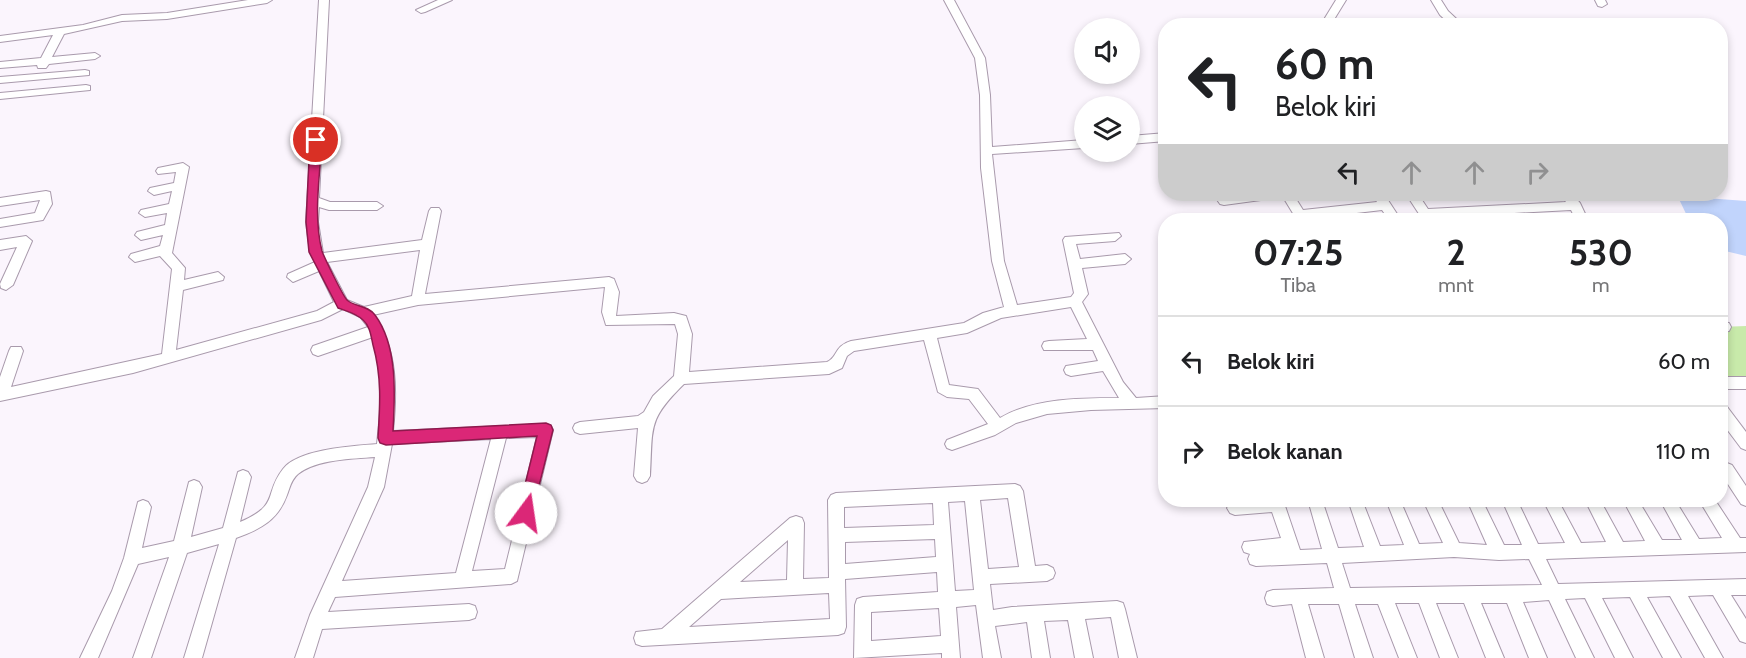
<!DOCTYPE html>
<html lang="id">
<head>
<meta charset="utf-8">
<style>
  :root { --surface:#fff; --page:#f2f2f2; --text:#202124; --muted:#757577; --line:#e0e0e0 }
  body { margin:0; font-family:Cabin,sans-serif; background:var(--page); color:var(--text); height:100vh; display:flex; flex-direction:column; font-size:22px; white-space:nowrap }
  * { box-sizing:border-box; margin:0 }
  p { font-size:20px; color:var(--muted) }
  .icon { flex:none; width:33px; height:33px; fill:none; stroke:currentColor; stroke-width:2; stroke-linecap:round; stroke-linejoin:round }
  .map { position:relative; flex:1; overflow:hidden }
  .details { position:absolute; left:1158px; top:213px; width:570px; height:294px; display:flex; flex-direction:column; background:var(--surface); border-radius:24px; box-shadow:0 3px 9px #0003 }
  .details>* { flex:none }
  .top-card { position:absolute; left:1158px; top:18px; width:570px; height:183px; border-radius:24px; box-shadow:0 3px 9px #0003; background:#fff; color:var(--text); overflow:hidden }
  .buttons { position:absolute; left:1074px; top:18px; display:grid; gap:12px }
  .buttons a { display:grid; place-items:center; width:66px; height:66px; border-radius:50%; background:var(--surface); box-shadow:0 3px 9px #0003; font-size:30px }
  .pin { position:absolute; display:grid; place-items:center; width:51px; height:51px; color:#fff; margin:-26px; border:3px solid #fff; border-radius:50%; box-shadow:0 2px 6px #0007 }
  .me { position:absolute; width:66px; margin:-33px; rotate:14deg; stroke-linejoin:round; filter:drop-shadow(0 0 4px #0008) }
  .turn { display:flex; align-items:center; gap:21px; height:126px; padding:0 18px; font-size:27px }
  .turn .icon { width:78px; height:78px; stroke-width:2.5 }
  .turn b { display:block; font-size:42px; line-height:51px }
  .lanes { display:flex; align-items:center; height:57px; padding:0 18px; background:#0003; justify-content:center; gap:30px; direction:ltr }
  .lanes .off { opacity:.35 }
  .eta { display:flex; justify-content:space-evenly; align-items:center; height:102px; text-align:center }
  .eta b { font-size:36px; font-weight:800; line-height:42px }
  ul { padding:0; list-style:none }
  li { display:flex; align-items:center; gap:18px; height:90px; padding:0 18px; border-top:2px solid var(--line) }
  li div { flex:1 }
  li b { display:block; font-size:22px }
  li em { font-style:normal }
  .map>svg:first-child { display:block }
</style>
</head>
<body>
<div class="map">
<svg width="1746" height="658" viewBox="0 0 1746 658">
  <rect width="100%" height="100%" fill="#fbf5fd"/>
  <!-- green -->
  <path fill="#c8eaaa" d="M 1746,326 L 1746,382 L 1730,382 L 1721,372 L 1720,327 Z"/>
  <!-- water -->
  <path fill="#c1d4fc" d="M 1679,196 L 1746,201 L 1746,256 L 1721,250 L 1720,220 L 1689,220 L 1678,197 Z"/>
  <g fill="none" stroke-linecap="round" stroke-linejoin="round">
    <!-- minor casing -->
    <g stroke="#a99aac" stroke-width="2">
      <path id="minor" d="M 248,0 L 272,0 L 267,3 L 167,19 L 122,21 L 64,34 L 52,57 L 95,53 L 100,56 L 95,59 L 49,64 L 46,68 L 38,68 L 37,65 L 0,68 L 0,62 L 41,58 L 53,35 L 0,42 L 0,36 L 83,25 L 122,15 L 167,13 Z
        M 319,0 L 329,0 L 319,198 L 330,202 L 377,202 L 383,206 L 377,210 L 329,210 L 319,207 L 318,222 L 323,253 L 422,240 L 429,211 L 431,208 L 439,208 L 441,211 L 425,294 L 609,277 L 614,279 L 619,292 L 616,316 L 674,313 L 686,316 L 692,334 L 689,372 L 827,362 C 838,357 834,346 851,341 L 964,323 L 983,313 L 1004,307 L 992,261 L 981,168 L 980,95 L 975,58 L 944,0 L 954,0 L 985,58 L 990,95 L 992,147 L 1084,140 L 1084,148 L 992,154 L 1004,261 L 1017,305 L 1071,297 L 1074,293 L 1063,240 L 1065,237 L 1119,233 L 1121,236 L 1115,241 L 1076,244 L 1080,259 L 1125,254 L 1131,259 L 1125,264 L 1082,268 L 1088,294 L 1082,302 L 1123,382 L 1136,398 L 1166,396 L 1166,408 L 1091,410 L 1047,414 L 1016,423 L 995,435 L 952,450 L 947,448 L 945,444 L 947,440 L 988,424 L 969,399 L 947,397 L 938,392 L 924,340 L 854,351 L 847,356 L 842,368 L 829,374 L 684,384 C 647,420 653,427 650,476 L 647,481 L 642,483 L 637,481 L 634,476 L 638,428 L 580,434 L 575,432 L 573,428 L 575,424 L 580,422 L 638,416 L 644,412 L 653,396 L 674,376 L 678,334 L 675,324 L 606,325 L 602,312 L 605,287 L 418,305 L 373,315 C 398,348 397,392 393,431 L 546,424 L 551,426 L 553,430 L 517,581 L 511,584 L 335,597 L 328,612 L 469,604 L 475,606 L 477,612 L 475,618 L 469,620 L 322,629 L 313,658 L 295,658 L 310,615 L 368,487 L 375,457 C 352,459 317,459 298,474 C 291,480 290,487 287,495 C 278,520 261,529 236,538 L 202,658 L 184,658 L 219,544 L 187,553 L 151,658 L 133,658 L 169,557 L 138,564 L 98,658 L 80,658 L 112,591 L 124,558 L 138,502 L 143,500 L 148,502 L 151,507 L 142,548 L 174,541 L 189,482 L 194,480 L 199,482 L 202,487 L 191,537 L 223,528 L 238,472 L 243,470 L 248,472 L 251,477 L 240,522 C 281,504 263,495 283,469 C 298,449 353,446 377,444 C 381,408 384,371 373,337 L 318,356 L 313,354 L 311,350 L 313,346 L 368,327 L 360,317 L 343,309 L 321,320 L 133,373 L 0,401 L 0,377 L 9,351 L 11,347 L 21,347 L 23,351 L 11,387 L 162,354 L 172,269 L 160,256 L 135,262 L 129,257 L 131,254 L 160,246 L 163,235 L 141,240 L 135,235 L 137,232 L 165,225 L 167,213 L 145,217 L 139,213 L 141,210 L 169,204 L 172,191 L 154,195 L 148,191 L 150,188 L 174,183 L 176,172 L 158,174 L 156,171 L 158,168 L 183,163 L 189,167 L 172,253 L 185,268 L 184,280 L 218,272 L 224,277 L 223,280 L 183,290 L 176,350 L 317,311 L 334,302 L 319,271 L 293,282 L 287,277 L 288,274 L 315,262 L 310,252 L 306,222 ZM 420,250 L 412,296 L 364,307 L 347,300 L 327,262 ZM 1071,307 L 1087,339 L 1049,341 L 1044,342 L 1042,346 L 1044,350 L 1093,350 L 1098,361 L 1066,366 L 1064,370 L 1066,374 L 1071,376 L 1103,371 L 1119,398 C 1081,398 1034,398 1000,418 L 978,389 L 949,385 L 937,338 L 967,333 L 1001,318 ZM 537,437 L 505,569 L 472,571 L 506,438 ZM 491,439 L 456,573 L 342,581 L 384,487 L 392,444 Z
        M 438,0 L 452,0 L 425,12 L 421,13 L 416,10 Z
        M 1336,0 L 1346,0 L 1330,26 L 1320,26 Z
        M 1431,0 L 1441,0 L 1448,11 L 1464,26 L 1452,26 L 1440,15 Z
        M 1595,0 L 1605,0 L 1607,4 L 1602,7 L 1598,6 Z
        M 1388,21 L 1392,22 L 1394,26 L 1384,26 L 1384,22 Z
        M 85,70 L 89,71 L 89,75 L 0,83 L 0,77 Z
        M 86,85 L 90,86 L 90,90 L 0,99 L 0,93 Z
        M 1166,133 L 1166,141 L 1130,144 L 1130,136 Z
        M 46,191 L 50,192 L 52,204 L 43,220 L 0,227 L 0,219 L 35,213 L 40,200 L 0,206 L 0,198 Z
        M 1213,194 L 1225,194 L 1227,196 L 1250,194 L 1293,194 L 1303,210 L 1377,202 L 1372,194 L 1384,194 L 1401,220 L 1389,220 L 1382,210 L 1297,220 L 1283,197 L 1224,205 L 1220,204 Z
        M 1406,194 L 1418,194 L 1428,209 L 1566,202 L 1560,194 L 1572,194 L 1580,203 L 1588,220 L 1576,220 L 1571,210 L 1514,213 L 1517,217 L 1514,220 L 1480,220 L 1482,217 L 1496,214 L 1434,218 L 1435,220 L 1423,220 Z
        M 26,236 L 32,241 L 13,285 L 6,290 L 1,288 L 0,284 L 17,247 L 0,250 L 0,240 Z
        M 1720,322 L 1729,323 L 1731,327 L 1729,331 L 1720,332 Z
        M 1720,377 L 1746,377 L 1746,389 L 1720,389 Z
        M 1720,402 L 1725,404 L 1746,432 L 1746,450 L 1741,448 L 1720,420 Z
        M 1727,463 L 1732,465 L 1746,486 L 1746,506 L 1741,504 L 1720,472 L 1722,465 Z
        M 1015,484 L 1020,486 L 1023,491 L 1035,566 L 1047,565 L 1053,568 L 1055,573 L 1053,578 L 1047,581 L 990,584 L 993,610 L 1012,607 L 1117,601 L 1123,603 L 1125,609 L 1137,658 L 1119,658 L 1111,617 L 1085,619 L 1093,658 L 1075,658 L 1068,620 L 1044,621 L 1050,658 L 1032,658 L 1027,622 L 995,626 L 1001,658 L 983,658 L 976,605 L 956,607 L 960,658 L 942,658 L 942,653 L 854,658 L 855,605 L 857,599 L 863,597 L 938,592 L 937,572 L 845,579 L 846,627 L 844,633 L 838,635 L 642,646 L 636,644 L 634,638 L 636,632 L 662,629 L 790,518 L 796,516 L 802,518 L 804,523 L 803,579 L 829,578 L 828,500 L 831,495 L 836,493 ZM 1008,498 L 1019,567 L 988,569 L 980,500 ZM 965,501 L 974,590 L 955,591 L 948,502 ZM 933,503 L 934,525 L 844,528 L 844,507 ZM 935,539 L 936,557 L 845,564 L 845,542 ZM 788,540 L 787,580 L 740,582 ZM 829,593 L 830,619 L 689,627 L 721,599 ZM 939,608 L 941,636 L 871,641 L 871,612 Z
        M 1257,500 L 1283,500 L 1300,550 L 1322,549 L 1308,500 L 1322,500 L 1338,548 L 1364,547 L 1348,500 L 1362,500 L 1380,546 L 1404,545 L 1386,500 L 1400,500 L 1419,544 L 1443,543 L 1423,500 L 1438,500 L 1459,543 L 1487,545 L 1467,500 L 1482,500 L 1504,545 L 1522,545 L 1502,500 L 1517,500 L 1538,544 L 1565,543 L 1543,500 L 1558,500 L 1581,543 L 1606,542 L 1585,500 L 1600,500 L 1623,542 L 1645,541 L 1623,500 L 1638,500 L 1662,540 L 1682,540 L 1660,500 L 1675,500 L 1699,539 L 1722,538 L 1699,500 L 1715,500 L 1740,538 L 1746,538 L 1746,552 L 1546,559 L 1558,584 L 1746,579 L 1746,595 L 1731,595 L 1746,619 L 1746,643 L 1740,641 L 1713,595 L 1688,596 L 1723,658 L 1705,658 L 1670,596 L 1647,597 L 1681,658 L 1663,658 L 1630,597 L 1602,598 L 1633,658 L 1615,658 L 1585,598 L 1565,599 L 1594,658 L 1576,658 L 1549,600 L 1523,602 L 1547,658 L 1529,658 L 1507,603 L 1481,603 L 1504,658 L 1486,658 L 1464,603 L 1436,603 L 1458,658 L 1440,658 L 1419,603 L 1395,603 L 1417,658 L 1399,658 L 1378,604 L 1355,604 L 1373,658 L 1355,658 L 1339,604 L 1308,604 L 1324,658 L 1306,658 L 1292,604 L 1273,606 L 1267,604 L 1265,598 L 1267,592 L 1273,590 L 1334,588 L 1327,563 L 1256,566 L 1250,564 L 1248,559 L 1250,554 L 1244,552 L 1242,547 L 1244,542 L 1281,538 L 1272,512 L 1235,515 L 1230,513 L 1227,508 L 1230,503 ZM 1454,557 L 1499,560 L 1529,559 L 1542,585 L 1350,588 L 1342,563 Z"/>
    </g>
    <!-- minor -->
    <use href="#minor" fill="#fff" fill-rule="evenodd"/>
  </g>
  <!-- route -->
  <path fill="#db2777" stroke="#8e194d" stroke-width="1.5" d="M 316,136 L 322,140 C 320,175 313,216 322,251 C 324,257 343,296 347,300 C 354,307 368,305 375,315 C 398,346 395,395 393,431 L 546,423 L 551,425 L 553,430 L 531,518 L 526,520 L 520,518 L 518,513 L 537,436 L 386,445 L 380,443 L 378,438 C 380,406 382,377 373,345 C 371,336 370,326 363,320 C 356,313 346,311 338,308 L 309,252 L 306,222 L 310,140 Z"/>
</svg>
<div class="buttons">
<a><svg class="icon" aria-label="sound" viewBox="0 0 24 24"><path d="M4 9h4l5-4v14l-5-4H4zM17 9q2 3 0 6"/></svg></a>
<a><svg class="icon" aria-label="layers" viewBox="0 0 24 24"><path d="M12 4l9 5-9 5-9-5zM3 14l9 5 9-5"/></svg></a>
</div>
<div class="pin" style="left:316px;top:140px;background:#d93025"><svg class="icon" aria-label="arrive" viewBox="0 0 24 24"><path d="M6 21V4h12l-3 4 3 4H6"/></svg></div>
<svg class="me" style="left:526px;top:513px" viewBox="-20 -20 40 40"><circle r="19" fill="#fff"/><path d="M0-13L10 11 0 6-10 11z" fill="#db2777"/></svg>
<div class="top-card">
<div class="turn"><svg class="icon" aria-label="left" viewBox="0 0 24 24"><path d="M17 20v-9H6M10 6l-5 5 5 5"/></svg><div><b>60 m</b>Belok kiri</div></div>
<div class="lanes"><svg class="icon" aria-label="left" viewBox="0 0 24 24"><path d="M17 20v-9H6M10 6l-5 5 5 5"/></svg><svg class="icon off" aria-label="ahead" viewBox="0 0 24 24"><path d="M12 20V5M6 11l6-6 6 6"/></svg><svg class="icon off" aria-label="ahead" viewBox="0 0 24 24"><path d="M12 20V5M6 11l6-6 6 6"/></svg><svg class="icon off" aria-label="right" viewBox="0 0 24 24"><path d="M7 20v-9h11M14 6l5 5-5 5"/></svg></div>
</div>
<section class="details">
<div class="eta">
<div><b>07:25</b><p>Tiba</p></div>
<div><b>2</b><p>mnt</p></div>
<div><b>530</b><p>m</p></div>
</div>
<ul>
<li><svg class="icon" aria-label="left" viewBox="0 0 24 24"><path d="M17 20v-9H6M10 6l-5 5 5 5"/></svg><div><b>Belok kiri</b></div><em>60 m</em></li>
<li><svg class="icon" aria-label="right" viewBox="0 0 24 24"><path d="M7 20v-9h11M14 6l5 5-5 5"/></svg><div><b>Belok kanan</b></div><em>110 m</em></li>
</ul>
</section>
</div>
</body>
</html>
